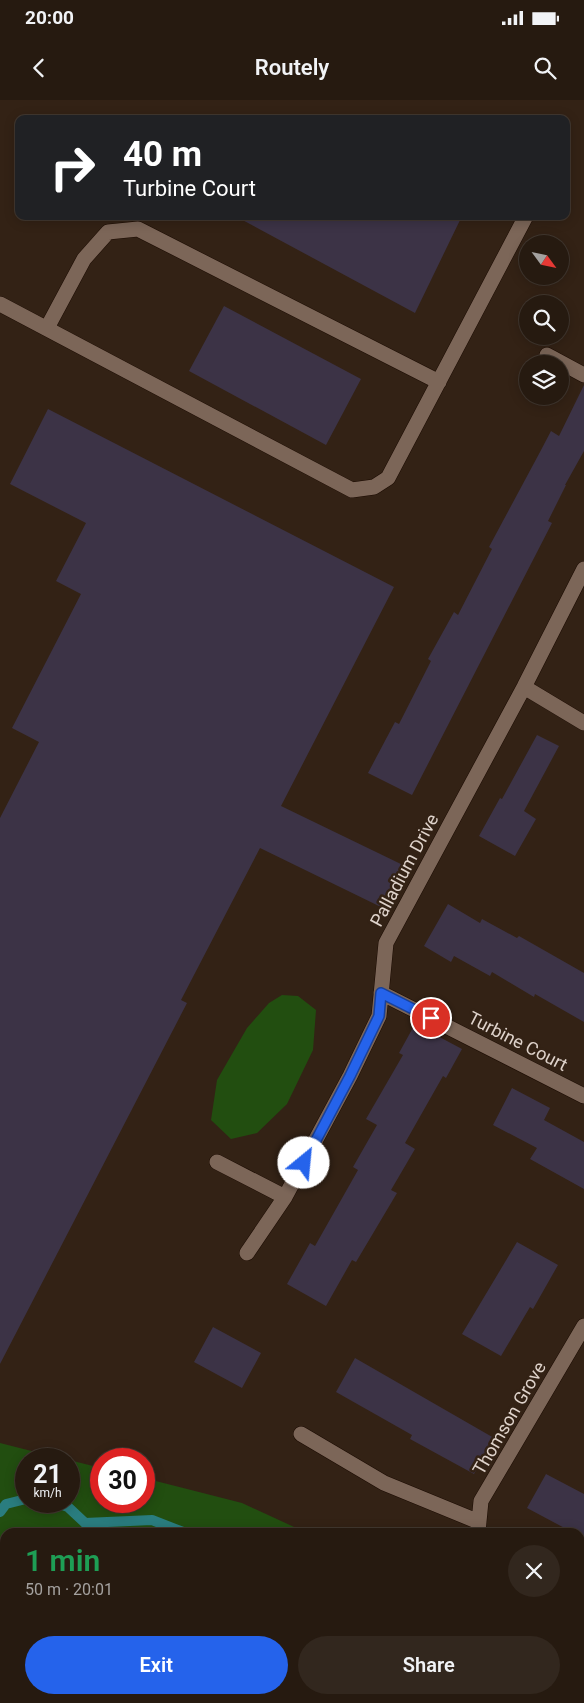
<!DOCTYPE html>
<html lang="en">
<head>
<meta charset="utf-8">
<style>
  :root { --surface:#261a10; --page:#32271e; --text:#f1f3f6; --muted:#a4a19f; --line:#423830; --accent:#2563eb }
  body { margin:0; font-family:Roboto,sans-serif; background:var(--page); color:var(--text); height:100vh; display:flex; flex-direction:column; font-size:19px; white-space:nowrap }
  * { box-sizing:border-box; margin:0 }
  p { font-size:16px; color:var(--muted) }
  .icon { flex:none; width:28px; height:28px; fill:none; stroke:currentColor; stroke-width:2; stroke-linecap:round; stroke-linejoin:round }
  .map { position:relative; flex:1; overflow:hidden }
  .side { position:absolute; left:0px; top:1428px; width:585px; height:176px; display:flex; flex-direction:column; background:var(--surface); border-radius:15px 15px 0 0; box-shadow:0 2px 12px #0003,0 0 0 1px var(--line) }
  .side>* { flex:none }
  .banner { position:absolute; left:15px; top:15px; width:555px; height:105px; border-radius:10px; box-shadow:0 2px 12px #0003,0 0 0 1px var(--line); background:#202124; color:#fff; overflow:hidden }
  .needle { width:32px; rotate:123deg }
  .tools { position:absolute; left:519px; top:135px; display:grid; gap:10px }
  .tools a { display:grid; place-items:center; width:50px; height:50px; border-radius:50%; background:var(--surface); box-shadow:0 2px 12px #0003,0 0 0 1px var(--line); font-size:25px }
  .speed { position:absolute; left:15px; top:1348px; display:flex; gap:10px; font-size:25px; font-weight:700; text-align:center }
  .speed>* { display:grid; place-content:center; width:65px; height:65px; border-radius:50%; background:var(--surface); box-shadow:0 2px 12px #0003,0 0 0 1px var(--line); line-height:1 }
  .speed small { font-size:12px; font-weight:400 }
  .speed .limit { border:8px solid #d22; background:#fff; color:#111 }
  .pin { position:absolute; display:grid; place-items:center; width:42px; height:42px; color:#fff; margin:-21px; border:2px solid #fff; border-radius:50%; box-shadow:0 1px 5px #0007 }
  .me { position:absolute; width:55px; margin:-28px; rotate:28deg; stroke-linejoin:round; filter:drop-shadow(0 0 4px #0008) }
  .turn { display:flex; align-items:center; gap:18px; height:105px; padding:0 25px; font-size:22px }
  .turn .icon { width:65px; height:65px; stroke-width:2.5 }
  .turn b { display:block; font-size:35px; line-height:42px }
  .round { display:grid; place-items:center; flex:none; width:52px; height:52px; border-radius:26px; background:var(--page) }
  .summary { display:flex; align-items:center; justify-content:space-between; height:85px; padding:0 25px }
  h1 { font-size:30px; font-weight:600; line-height:38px; color:#1e9e55 }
  .button { display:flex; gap:10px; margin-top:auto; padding:10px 25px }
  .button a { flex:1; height:58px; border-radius:30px; background:var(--accent); color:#fff; font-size:20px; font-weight:600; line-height:58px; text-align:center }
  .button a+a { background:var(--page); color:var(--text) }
  .status { display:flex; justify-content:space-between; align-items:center; height:35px; padding:0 25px; background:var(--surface); direction:ltr }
  .status svg { height:14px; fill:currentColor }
  header { display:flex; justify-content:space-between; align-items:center; height:65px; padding:0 25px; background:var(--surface); font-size:22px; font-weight:600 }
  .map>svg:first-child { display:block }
</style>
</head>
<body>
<div class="status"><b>20:00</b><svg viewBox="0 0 49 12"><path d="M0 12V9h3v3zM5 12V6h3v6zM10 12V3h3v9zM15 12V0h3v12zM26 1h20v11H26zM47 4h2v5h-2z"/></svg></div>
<header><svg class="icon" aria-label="back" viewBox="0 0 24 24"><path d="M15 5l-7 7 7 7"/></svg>Routely<svg class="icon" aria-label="search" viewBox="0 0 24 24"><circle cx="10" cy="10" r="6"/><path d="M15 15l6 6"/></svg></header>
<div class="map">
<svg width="584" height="1603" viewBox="0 0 584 1603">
  <rect width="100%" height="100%" fill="#332215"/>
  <!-- green -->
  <path fill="#224e10" d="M 282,895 L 298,896 L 316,910 L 313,950 L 287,1004 L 257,1033 L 231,1039 L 211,1020 L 217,980 L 247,928 L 269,903 Z
    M 0,1343 L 63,1359 L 26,1359 L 26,1401 L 69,1401 L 69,1360 L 101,1368 L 101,1401 L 144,1401 L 144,1378 L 242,1403 L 305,1432 L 5,1432 L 5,1599 L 580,1599 L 580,1545 L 584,1547 L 584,1603 L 0,1603 Z"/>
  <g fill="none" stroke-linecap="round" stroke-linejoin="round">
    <!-- stream -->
    <path stroke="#2a7d7f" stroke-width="10" d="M 51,1401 L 68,1407 L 85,1423 L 152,1420 L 183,1432
      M 0,1412 L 6,1404 L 26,1399
      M 519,1599 L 524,1601 L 534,1603"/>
  </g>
  <!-- building -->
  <path fill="#3c3346" d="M 235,116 L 462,116 L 415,213 Z
    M 224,206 L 361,279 L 326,345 L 189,271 Z
    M 584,285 L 584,351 L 565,385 L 566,385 L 548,421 L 552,423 L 412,695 L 368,673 L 395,622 L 399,624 L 431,561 L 428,559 L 454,512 L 458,515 L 492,449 L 489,447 L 540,352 L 551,331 L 559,336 Z
    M 48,309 L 394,487 L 281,706 L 405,766 L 383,808 L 260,748 L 181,900 L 187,903 L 0,1264 L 0,718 L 39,642 L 12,628 L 81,494 L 56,481 L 86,423 L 10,384 Z
    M 537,635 L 559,646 L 524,711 L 536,719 L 515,756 L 479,736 L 500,698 L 502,699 Z
    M 448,804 L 480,823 L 482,819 L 517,838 L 519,836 L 584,873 L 584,922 L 535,894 L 534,897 L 492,872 L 490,876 L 454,856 L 451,862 L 424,846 Z
    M 415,924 L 462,949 L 446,978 L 443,976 L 405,1043 L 415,1049 L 391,1090 L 397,1093 L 356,1162 L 352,1160 L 326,1206 L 287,1184 L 310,1143 L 315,1146 L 358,1070 L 353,1067 L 377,1025 L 366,1019 L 403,955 L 399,953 Z
    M 512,988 L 550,1008 L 544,1020 L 584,1042 L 584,1089 L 530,1059 L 537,1048 L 493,1025 Z
    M 517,1142 L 558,1165 L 533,1209 L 530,1207 L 501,1256 L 462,1234 Z
    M 213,1227 L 261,1253 L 242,1288 L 194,1262 Z
    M 355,1258 L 494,1338 L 474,1374 L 410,1339 L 412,1335 L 336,1292 Z
    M 546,1374 L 584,1394 L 584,1439 L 580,1437 L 580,1432 L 572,1432 L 527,1408 Z"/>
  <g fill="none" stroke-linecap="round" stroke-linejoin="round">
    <!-- minor casing -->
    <g stroke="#1b0b02" stroke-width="16">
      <path id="minor" d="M 0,204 L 352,390 L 374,387 L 388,378 L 526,116
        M 47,228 L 84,159 L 108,132 L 138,129 L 439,282
        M 547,255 L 584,275
        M 524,587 L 584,623
        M 381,893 L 584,996
        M 217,1062 L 285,1097 L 247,1153
        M 285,1097 L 350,976 L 379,916 L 386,843 L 524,587 L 584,469
        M 301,1334 L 384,1383 L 479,1422
        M 478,1432 L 481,1401 L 584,1226
        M 580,1516 L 584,1518"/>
    </g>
    <!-- minor -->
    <use href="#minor" stroke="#7c6658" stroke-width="15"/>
  </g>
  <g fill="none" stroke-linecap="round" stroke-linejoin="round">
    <!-- route casing -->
    <g stroke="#184099" stroke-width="12">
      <path id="route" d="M 304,1063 L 350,976 L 379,916 L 381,893 L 431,918"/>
    </g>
    <!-- route -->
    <use href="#route" stroke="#2563eb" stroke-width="9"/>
  </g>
  <g text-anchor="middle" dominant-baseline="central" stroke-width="5" stroke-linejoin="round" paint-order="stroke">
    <!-- street labels -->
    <g font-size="18" fill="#ded2ca" stroke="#332215">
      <text transform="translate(404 770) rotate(-62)">Palladium Drive</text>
      <text transform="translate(518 941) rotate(27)">Turbine Court</text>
      <text transform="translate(509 1318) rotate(-60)">Thomson Grove</text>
    </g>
  </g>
</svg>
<div class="tools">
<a><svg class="needle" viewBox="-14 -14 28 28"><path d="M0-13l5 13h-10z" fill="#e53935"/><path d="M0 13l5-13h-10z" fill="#a4a19f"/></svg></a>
<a><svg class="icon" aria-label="search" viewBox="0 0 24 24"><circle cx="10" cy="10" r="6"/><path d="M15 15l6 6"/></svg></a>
<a><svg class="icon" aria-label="layers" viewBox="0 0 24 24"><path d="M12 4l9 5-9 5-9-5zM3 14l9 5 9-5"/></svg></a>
</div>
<div class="speed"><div>21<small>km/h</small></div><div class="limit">30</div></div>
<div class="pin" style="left:431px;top:918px;background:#d93025"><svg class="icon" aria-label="arrive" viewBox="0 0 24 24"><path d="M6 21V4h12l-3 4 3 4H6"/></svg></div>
<svg class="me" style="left:304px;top:1063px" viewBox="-20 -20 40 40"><circle r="19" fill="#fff"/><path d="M0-13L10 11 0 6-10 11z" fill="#2563eb"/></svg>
<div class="banner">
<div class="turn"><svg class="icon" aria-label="right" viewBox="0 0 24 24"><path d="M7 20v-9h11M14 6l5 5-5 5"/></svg><div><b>40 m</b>Turbine Court</div></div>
</div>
<section class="side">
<div class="summary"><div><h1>1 min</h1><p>50 m · 20:01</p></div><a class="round"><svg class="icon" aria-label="close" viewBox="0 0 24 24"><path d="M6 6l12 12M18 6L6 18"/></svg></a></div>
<div class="button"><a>Exit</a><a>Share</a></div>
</section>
</div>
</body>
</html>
